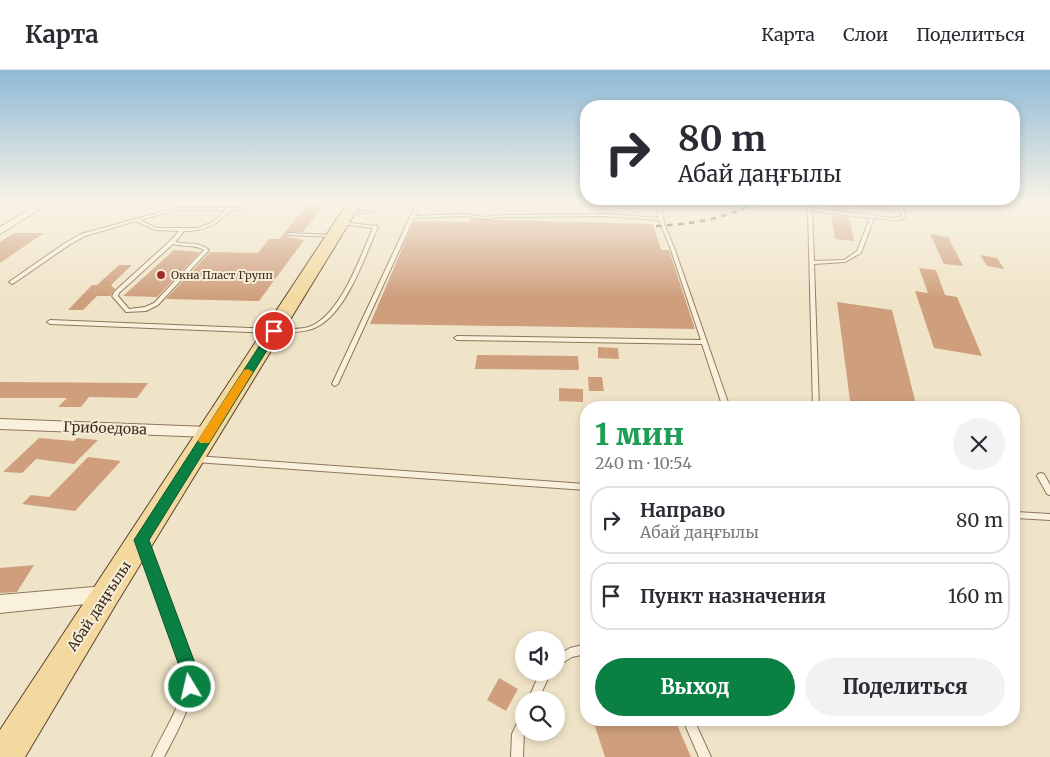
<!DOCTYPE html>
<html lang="ru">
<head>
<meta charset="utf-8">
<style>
  :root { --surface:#fff; --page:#f2f2f3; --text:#2b2b33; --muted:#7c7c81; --line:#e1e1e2; --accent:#0b8043 }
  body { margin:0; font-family:Merriweather,serif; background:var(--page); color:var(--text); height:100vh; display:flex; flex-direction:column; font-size:19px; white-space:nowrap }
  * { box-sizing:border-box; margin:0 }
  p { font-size:16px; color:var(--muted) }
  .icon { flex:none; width:28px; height:28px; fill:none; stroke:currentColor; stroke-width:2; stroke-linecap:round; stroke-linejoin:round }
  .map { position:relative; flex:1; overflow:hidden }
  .drawer { position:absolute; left:580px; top:331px; width:440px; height:325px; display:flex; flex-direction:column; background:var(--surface); border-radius:20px; box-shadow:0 2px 8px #0003 }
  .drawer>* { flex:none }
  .banner { position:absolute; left:580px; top:30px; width:440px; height:105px; border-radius:20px; box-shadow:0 2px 8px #0003; background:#fff; color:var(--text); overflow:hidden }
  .fabs { position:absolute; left:515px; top:561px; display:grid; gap:10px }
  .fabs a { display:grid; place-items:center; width:50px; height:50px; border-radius:50%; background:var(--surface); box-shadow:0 2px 8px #0003; font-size:25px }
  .pin { position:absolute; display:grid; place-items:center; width:42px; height:42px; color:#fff; margin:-21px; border:2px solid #fff; border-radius:50%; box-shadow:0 1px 5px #0007 }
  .me { position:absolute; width:55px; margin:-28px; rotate:351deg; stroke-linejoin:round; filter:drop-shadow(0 0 4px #0008) }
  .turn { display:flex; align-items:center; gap:18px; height:105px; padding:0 15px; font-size:22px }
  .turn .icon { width:65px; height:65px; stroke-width:2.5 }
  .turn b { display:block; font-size:35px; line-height:42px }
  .round { display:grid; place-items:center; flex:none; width:52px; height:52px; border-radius:26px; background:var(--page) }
  .summary { display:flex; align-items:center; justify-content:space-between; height:85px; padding:0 15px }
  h1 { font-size:30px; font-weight:800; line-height:38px; color:#1e9e55 }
  .button { display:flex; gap:10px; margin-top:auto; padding:10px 15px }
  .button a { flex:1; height:58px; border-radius:30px; background:var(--accent); color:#fff; font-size:20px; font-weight:800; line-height:58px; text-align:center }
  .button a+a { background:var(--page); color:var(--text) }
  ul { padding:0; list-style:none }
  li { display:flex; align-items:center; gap:15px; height:68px; margin:0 10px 8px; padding:0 5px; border:2px solid var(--line); border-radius:20px }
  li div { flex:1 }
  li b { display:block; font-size:19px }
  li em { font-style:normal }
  header { display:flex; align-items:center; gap:30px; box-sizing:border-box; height:70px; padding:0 25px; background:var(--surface); border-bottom:1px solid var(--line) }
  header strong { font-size:24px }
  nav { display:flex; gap:28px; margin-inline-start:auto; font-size:18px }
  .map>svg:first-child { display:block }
</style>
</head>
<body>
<header>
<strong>Карта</strong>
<nav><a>Карта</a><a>Слои</a><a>Поделиться</a></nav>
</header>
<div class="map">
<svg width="1050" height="687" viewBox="0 0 1050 687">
  <rect width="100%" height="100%" fill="#f0e4c8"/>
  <!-- building -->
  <path fill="#cf9f7d" d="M 310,132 L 327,132 L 303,162 L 286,162 L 285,164 L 288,167 L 304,170 L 259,231 L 166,229 L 210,182 L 258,183 L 269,169 L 279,169 Z
    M 830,132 L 846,132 L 848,141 L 830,139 Z
    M 857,132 L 891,132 L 895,143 L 857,138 Z
    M 831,145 L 849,147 L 854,171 L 835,169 Z
    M 470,149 L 653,154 L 661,180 L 669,180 L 695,259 L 370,254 L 414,151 L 469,152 Z
    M 14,163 L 44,163 L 0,193 L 0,172 Z
    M 930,164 L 948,167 L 963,196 L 944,194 Z
    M 174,180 L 200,182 L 157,227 L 123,226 Z
    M 980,185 L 997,188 L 1004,199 L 987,196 Z
    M 119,195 L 132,195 L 111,215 L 115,219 L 110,226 L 97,226 L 83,240 L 68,240 L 92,215 L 97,215 Z
    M 919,198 L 936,200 L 945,225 L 957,227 L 982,286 L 934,278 L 915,221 L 928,223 Z
    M 837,232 L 892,240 L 917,338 L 851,338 Z
    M 598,277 L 618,278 L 619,289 L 598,288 Z
    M 477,285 L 578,286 L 579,300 L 475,299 Z
    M 588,307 L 602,307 L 604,321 L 589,321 Z
    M 0,312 L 148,313 L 137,328 L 89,327 L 81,337 L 58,337 L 67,328 L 0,328 Z
    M 559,318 L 583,319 L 583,332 L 559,331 Z
    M 39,368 L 74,371 L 77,368 L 98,370 L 74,394 L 36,389 L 22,403 L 3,402 Z
    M 88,387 L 121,391 L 75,441 L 22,434 L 31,425 L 49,427 Z
    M 34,495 L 17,522 L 0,523 L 0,498 Z
    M 499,608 L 518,619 L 506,641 L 487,630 Z
    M 593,650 L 675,650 L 691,687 L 605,687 Z"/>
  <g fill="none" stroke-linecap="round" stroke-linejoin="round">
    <!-- lane casing -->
    <g stroke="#8d765c" stroke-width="2">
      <path id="lane" d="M 256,132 L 262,132 L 242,140 L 231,140 C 216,155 206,161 184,161 L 175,172 C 187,175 199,171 209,180 L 158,235 L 146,241 L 126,242 L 112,226 L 115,221 L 170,171 L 179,161 L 155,160 L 136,151 L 85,166 L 69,175 L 14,213 L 12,214 L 9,212 L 65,173 L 81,164 L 175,138 L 241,138 ZM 175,140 L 226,140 L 213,152 L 198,158 L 156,158 L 140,150 ZM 173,174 C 183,177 195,174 204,180 L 154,233 L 145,237 L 129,239 L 118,226 L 119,223 Z
        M 381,132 L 386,132 L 374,141 L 349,145 L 347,144 L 372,139 Z
        M 417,132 L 421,132 L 415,146 L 463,144 L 486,147 L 504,145 L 605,144 L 659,148 L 655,132 L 659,132 L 665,156 L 675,180 L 730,338 L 723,338 L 702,274 L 457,270 L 454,268 L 457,266 L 701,270 L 671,180 L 659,150 L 605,146 L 504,147 L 486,149 L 463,146 L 414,148 L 338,314 L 335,316 L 333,315 L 332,314 Z
        M 794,132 L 799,132 L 811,138 L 892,148 L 902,147 L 897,132 L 901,132 L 906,148 C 896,152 885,149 874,148 L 861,183 L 845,192 L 814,194 L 819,338 L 813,338 L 808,140 ZM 812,141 L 870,148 L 857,181 L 844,190 L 814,191 Z
        M 341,152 L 376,156 L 378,157 C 364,187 346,247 312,259 C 300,263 287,262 274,263 L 50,254 L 47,252 L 50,250 L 274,259 C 285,259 298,260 309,257 C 341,245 360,187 373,158 L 343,154 L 341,153 Z
        M 287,163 L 335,165 L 337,166 L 335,167 L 289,165 L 287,164 Z
        M 195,386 L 586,414 L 586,420 L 195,392 L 192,391 L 191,389 L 192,387 Z
        M 1041,403 L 1044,404 L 1050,415 L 1050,425 L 1047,424 L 1037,406 L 1038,404 Z
        M 1014,442 L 1050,444 L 1050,450 L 1014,448 Z
        M 144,471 L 147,472 L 148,475 L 195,604 C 193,635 178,660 164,687 L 152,687 C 165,657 182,638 185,604 L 140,475 L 141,472 Z
        M 586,574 L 586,584 L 572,587 L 556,597 L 556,586 L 570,578 Z
        M 540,602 L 551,602 L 538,630 L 528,630 Z
        M 524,646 L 524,662 L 523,687 L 511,687 L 512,664 L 520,647 Z
        M 683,650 L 694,650 L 711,687 L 699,687 Z"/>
    </g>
    <!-- street casing -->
    <g stroke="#8d765c" stroke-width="2">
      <path id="street" d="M 41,132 L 51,132 L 0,164 L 0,157 Z
        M 0,349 L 209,357 L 214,359 L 216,362 L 214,365 L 209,367 L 0,359 Z
        M 105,516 L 112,518 L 114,524 L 112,530 L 105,532 L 0,543 L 0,525 Z"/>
    </g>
    <!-- primary casing -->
    <g stroke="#5b4430" stroke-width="2">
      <path id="primary" d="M 348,132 L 362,132 L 116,534 L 25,687 L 0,687 L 0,660 Z"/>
    </g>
    <!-- lane -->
    <use href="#lane" fill="#faf1dc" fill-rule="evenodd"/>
    <!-- street -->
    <use href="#street" fill="#faf1dc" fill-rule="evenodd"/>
    <!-- primary -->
    <use href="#primary" fill="#f3d9a0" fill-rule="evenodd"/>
    <!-- rail -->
    <path stroke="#3d2e20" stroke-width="2.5" stroke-dasharray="5.5 5.5" stroke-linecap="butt" d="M 656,156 C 692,154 725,149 757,132"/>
  </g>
  <!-- sky -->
  <linearGradient id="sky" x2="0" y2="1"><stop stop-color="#8fbad6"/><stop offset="0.58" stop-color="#f8f3e6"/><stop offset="1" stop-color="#f8f3e6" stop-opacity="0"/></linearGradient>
  <rect width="1050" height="228" fill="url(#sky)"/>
  <!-- route -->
  <path fill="#0b8043" stroke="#07532c" d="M 274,258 L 279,261 L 149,470 L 199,604 L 199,617 L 197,623 L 190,626 L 184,623 L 182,617 L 182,604 L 134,470 L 269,261 Z"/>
  <!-- slow -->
  <path fill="#f59e0b" d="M 248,299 L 253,302 L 209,373 L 200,373 L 198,370 L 200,367 L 244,300 Z"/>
  <!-- markers -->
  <circle fill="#9e2a2b" stroke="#f7eed8" stroke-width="2" cx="161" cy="205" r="5"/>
  <g text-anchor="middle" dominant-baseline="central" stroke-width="4" stroke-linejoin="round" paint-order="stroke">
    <!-- far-poi labels -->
    <g font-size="11" fill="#3d2e20" stroke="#f7eed8" text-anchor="start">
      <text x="171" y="205">Окна Пласт Групп</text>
    </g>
    <!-- street labels -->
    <g font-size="14" fill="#3d2e20" stroke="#f7eed8">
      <text transform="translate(105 358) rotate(2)">Грибоедова</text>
      <text transform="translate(99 536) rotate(-57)">Абай даңғылы</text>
    </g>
  </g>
</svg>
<div class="fabs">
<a><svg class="icon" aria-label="sound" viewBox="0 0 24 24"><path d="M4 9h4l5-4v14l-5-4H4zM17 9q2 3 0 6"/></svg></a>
<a><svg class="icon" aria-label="search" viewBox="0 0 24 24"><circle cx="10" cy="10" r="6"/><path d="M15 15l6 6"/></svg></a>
</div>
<div class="pin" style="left:274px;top:261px;background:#d93025"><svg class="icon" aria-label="arrive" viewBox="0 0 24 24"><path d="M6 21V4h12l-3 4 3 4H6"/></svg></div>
<svg class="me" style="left:190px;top:617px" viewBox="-20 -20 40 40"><circle r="17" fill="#0b8043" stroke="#fff" stroke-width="3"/><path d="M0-11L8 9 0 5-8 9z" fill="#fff"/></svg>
<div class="banner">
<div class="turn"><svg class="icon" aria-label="right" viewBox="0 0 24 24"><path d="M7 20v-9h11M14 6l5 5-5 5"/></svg><div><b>80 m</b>Абай даңғылы</div></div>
</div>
<section class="drawer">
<div class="summary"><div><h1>1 мин</h1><p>240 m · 10:54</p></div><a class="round"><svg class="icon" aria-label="close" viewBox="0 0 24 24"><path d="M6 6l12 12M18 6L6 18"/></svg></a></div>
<ul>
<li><svg class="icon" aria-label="right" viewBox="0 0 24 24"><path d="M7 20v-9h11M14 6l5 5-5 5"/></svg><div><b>Направо</b><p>Абай даңғылы</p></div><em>80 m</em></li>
<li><svg class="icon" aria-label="arrive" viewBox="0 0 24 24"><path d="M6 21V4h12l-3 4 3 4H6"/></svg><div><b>Пункт назначения</b></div><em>160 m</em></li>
</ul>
<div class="button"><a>Выход</a><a>Поделиться</a></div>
</section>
</div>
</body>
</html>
